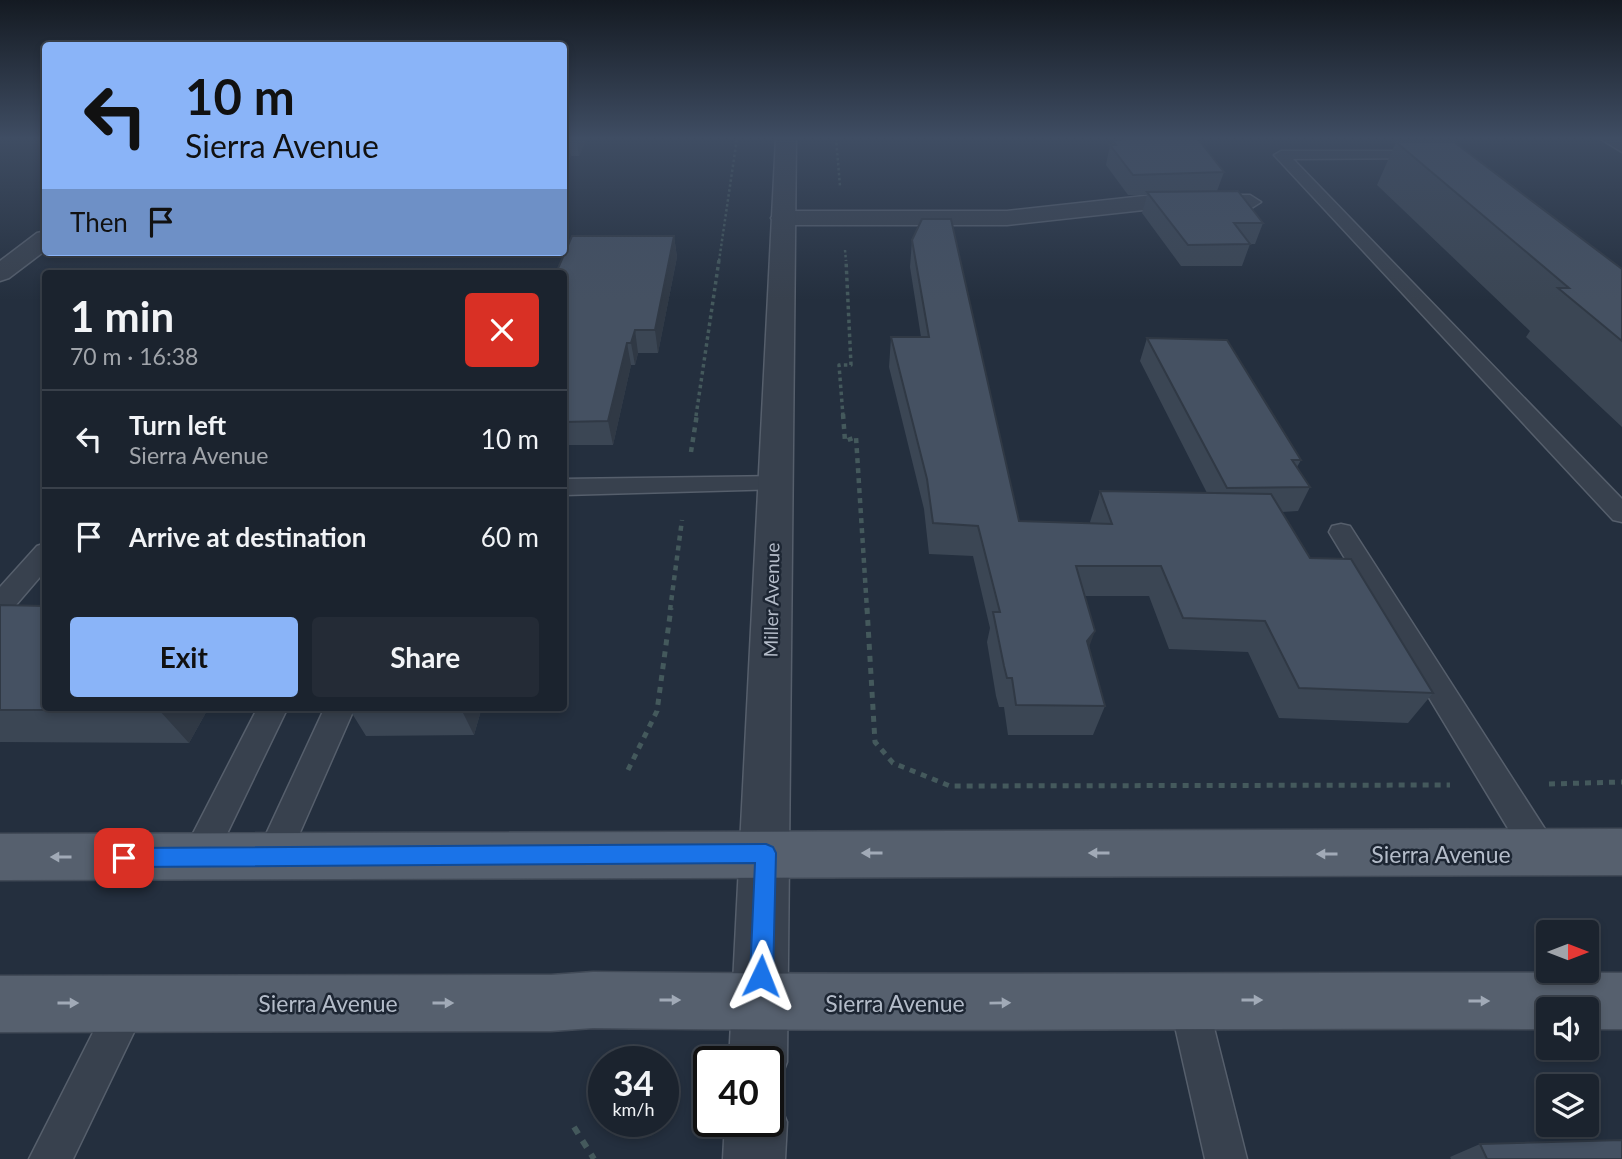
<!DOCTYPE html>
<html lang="en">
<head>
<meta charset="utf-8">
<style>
  :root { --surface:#1b232e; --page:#242b36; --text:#f1f3f6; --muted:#a0a4aa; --line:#39404a; --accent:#8ab4f8 }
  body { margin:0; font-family:Lato,sans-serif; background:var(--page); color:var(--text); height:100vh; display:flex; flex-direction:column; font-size:26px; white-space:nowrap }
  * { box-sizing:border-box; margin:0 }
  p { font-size:23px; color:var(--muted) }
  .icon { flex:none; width:38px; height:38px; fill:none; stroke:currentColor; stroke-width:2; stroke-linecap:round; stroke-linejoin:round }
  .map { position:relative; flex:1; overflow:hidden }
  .sheet { position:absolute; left:42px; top:270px; width:525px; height:441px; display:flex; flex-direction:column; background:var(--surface); border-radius:7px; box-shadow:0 4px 10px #0003,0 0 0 2px var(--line) }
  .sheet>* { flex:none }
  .hud { position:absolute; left:42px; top:42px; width:525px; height:214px; border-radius:7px; box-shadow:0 4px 10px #0003,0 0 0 2px var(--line); background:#8ab4f8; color:#111; overflow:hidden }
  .needle { width:46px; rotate:90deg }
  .fabs { position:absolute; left:1536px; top:920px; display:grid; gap:14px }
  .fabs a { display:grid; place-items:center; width:63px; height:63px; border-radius:7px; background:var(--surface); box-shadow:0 4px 10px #0003,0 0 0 2px var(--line); font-size:35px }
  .speed { position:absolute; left:588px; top:1046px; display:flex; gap:14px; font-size:35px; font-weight:700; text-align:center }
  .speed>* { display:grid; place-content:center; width:91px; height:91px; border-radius:50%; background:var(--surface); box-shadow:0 4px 10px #0003,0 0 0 2px var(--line); line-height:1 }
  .speed small { font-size:18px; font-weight:400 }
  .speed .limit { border:4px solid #111; border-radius:10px; background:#fff; color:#111 }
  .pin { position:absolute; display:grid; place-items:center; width:60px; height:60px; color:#fff; margin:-30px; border-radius:14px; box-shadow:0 4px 10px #0006 }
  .me { position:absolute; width:77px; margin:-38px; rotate:2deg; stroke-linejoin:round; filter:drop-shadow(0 0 5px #0008) }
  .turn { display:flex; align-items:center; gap:24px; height:147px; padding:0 28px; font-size:32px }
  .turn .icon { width:91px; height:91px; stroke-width:2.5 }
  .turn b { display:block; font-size:49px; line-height:60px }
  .then { display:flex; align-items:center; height:66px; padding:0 28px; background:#0003; gap:14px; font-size:26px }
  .round { display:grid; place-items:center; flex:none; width:74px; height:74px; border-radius:7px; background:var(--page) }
  .summary { display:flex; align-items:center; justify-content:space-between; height:119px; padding:0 28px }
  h1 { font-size:42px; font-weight:700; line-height:52px }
  .primary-button { display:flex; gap:14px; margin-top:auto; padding:14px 28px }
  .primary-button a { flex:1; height:80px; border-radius:7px; background:var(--accent); color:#111; font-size:28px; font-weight:700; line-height:80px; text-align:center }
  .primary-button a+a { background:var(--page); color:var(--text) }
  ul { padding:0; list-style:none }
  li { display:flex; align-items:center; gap:21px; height:98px; padding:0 28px; border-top:2px solid var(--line) }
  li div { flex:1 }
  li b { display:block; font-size:26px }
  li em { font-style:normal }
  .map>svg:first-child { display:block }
</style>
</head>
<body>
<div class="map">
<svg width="1622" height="1159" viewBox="0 0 1622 1159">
  <rect width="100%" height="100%" fill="#242f3e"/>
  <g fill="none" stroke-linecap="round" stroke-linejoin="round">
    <!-- service casing -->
    <g stroke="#565f6c" stroke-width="3">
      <path id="service" d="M 1426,151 L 1433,155 L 1431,158 L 1293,159 L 1622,499 L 1622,522 L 1613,520 L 1274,155 L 1281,151 Z
        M 774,476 L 782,479 L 786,484 L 782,489 L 564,495 L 564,479 Z
        M 1341,524 L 1350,526 L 1554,843 L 1559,854 L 1554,865 L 1542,870 L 1530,865 L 1329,532 L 1332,526 Z
        M 46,543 L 46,570 L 10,612 L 0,615 L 0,587 L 37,546 Z
        M 258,707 L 288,707 L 210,869 L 198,874 L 186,869 L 181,858 L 186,847 Z
        M 325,707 L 355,707 L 284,869 L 272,874 L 260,869 L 255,858 Z
        M 1188,981 L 1202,986 L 1207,1000 L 1247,1159 L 1205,1159 L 1169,1000 L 1174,986 Z
        M 129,984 L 143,989 L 148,1003 L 73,1159 L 29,1159 L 115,989 Z"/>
    </g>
    <!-- minor casing -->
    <g stroke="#565f6c" stroke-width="3">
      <path id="minor" d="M 1599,138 L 1622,138 L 1622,152 Z
        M 1153,195 L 1250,195 L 1261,202 L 1250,209 L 1153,209 L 1007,225 L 783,225 L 775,223 L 771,218 L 775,213 L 783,211 L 1007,211 Z
        M 46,231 L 46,250 L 9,278 L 0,281 L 0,261 L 37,233 Z"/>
    </g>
    <!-- tertiary casing -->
    <g stroke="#565f6c" stroke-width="3">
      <path id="tertiary" d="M 776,138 L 796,138 L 787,1062 L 779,1083 L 768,1087 L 768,1062 L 729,1062 Z
        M 768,1096 L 778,1100 L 787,1122 L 785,1159 L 723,1159 L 725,1122 L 768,1122 Z"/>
    </g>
    <!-- primary casing -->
    <g stroke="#414a57" stroke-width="3">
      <path id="primary" d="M 1622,829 L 1622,875 L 0,880 L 0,834 Z
        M 593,972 C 936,976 1279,972 1622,973 L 1622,1029 L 1587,1029 L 1587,1010 L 1549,1010 L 1549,1029 C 1230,1028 912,1032 593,1028 L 551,1031 L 0,1032 L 0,976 L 551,975 Z"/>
    </g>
    <!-- path-far4 -->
    <path stroke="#44595c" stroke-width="2.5" stroke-dasharray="2.5 2.5" stroke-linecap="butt" d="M 836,138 L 840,186
      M 845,250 L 846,261
      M 719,261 L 737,138"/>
    <!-- path-far3 -->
    <path stroke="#44595c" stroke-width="3.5" stroke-dasharray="3.5 3.5" stroke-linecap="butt" d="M 696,416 L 719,260
      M 843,416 L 839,365 L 851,365 L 846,260"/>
    <!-- path-far2 -->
    <path stroke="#44595c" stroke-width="4.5" stroke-dasharray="5 5" stroke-linecap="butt" d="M 843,414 L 845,441 L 856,437 L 867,610
      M 691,452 L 697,414
      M 670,610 L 682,520"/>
    <!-- path-far1 -->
    <path stroke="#44595c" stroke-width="5" stroke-dasharray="6 6" stroke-linecap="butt" d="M 867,608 L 875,742 L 893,763 L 950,786 L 1450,785
      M 628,770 L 657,711 L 671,608
      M 1549,784 L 1622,782"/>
    <!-- path -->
    <path stroke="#44595c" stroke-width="6" stroke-dasharray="8 8" stroke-linecap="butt" d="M 574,1127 L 594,1159"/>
    <!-- service -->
    <use href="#service" fill="#38414e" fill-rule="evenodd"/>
    <!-- minor -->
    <use href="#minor" fill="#38414e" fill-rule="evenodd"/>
    <!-- tertiary -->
    <use href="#tertiary" fill="#38414e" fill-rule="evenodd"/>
    <!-- primary -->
    <use href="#primary" fill="#56606e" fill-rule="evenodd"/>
  </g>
  <!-- wall -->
  <path fill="#3b4654" d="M 564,138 L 587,138 L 579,156 L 571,156 L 569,160 L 564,160 Z
    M 1113,140 L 1224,172 L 1217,191 L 1263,223 L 1255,244 L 1250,244 L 1242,266 L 1181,266 L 1142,213 L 1147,195 L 1128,195 L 1106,165 L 1110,145 L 1112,145 Z
    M 1396,142 L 1622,269 L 1622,427 L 1526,337 L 1530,331 L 1377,185 Z
    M 674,236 L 677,257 L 658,353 L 638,353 L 635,365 L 631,365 L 613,445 L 564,445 L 564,273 Z
    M 912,240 L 1019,521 L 1091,524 L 1090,522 L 1100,491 L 1207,493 L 1140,361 L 1147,338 L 1301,460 L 1297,467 L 1310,487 L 1298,511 L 1282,512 L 1310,558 L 1433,693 L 1408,723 L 1279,718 L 1248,652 L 1169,649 L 1149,596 L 1085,596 L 1089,649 L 1105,706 L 1093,735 L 1008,735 L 1004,707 L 999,707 L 996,696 L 987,642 L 990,628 L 973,556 L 929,554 L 924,509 L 889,367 L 891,337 L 921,337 L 910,267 Z
    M 0,605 L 46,707 L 209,707 L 189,743 L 0,742 Z
    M 348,707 L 482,707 L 474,735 L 366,736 Z
    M 1480,1144 L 1622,1159 L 1451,1159 L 1450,1157 Z"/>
  <!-- shaded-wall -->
  <path fill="#303945" d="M 565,138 L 567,138 L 571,156 L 569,160 Z
    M 576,138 L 587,138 L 579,156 Z
    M 674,236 L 677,257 L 658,353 L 655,330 Z
    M 635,330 L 638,353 L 635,365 L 631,343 Z
    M 627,343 L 631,365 L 613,445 L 608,421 Z
    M 1095,631 L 1084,661 L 1087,641 Z
    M 161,707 L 209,707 L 189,743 L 159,710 Z
    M 460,707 L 482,707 L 474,735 Z"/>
  <!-- building -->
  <path fill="#455162" stroke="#303945" stroke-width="2" d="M 1125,139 L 1198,139 L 1224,172 L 1133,175 L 1110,145 L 1116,145 L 1113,140 Z
    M 1396,142 L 1454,142 L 1622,269 L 1622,341 L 1558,288 L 1569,288 Z
    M 1238,191 L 1263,223 L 1234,223 L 1250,244 L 1188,245 L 1147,192 Z
    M 922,219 L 951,219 L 1019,521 L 1112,524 L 1100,491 L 1271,494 L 1310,558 L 1351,559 L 1433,693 L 1299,688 L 1265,621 L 1183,618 L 1161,566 L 1076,566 L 1095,631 L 1087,641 L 1105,706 L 1016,705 L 1012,678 L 1007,678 L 1004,666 L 993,612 L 1000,612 L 978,526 L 933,523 L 927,479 L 891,337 L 929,337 L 912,240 Z
    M 572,236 L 674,236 L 655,330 L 635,330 L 631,343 L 627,343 L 608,421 L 564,422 L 564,273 L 556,273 Z
    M 1147,338 L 1227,340 L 1301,460 L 1292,460 L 1310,487 L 1227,488 Z
    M 0,605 L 46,606 L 46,707 L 161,707 L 159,710 L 0,710 Z
    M 1622,1140 L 1622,1159 L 1487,1159 L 1480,1144 Z"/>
  <!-- one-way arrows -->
  <defs><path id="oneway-solid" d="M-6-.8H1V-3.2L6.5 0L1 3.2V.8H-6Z" transform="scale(1.75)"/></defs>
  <g fill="#a1aab7">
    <use href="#oneway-solid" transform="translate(872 853) rotate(180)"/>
    <use href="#oneway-solid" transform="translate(1099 853) rotate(-180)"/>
    <use href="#oneway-solid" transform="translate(1327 854) rotate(-180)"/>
    <use href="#oneway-solid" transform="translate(61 857) rotate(-180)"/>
    <use href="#oneway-solid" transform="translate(670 1000)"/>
    <use href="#oneway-solid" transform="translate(1252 1000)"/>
    <use href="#oneway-solid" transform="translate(1479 1001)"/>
    <use href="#oneway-solid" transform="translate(68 1003)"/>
    <use href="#oneway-solid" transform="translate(443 1003)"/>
    <use href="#oneway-solid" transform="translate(1000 1003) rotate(-1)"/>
  </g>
  <!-- sky -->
  <linearGradient id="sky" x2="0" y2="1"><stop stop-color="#141a22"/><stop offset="0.46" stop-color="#3f4d63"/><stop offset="1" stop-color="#3f4d63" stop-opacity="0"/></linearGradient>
  <rect width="1622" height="300" fill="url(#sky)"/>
  <!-- route -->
  <path fill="#1a73e8" stroke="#114b97" stroke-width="2" d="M 766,844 L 773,847 L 776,853 L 773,976 L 769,985 L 761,988 L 753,985 L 750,976 L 755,863 L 124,867 L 116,864 L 113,858 L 116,851 L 124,848 Z"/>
  <g text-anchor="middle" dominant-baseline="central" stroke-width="5" stroke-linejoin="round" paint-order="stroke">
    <!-- street labels -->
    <g font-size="19" fill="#b4bcc9" stroke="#1d2633">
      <text transform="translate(771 600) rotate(-89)">Miller Avenue</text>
    </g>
    <!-- near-street labels -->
    <g font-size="23" fill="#b4bcc9" stroke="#1d2633">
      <text x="1441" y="854">Sierra Avenue</text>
      <text x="328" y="1003">Sierra Avenue</text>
      <text x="895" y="1003">Sierra Avenue</text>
    </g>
  </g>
</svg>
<div class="fabs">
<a><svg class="needle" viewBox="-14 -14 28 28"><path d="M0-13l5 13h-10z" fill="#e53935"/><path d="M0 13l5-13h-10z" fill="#a0a4aa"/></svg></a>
<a><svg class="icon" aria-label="sound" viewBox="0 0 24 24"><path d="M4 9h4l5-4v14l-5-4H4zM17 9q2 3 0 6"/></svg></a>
<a><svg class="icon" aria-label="layers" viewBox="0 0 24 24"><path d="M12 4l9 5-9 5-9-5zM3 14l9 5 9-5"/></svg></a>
</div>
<div class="speed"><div>34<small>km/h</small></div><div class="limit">40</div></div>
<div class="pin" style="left:124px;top:858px;background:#d93025"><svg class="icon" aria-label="arrive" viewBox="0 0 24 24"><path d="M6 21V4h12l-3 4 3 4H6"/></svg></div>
<svg class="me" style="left:761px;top:976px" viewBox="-20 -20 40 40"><path d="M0-17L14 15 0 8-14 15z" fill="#1a73e8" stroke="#fff" stroke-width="4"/></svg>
<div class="hud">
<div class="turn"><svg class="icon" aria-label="left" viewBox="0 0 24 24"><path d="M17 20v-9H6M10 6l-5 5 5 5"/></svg><div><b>10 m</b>Sierra Avenue</div></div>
<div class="then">Then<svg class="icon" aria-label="arrive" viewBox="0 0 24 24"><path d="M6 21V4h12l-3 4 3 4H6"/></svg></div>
</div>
<section class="sheet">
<div class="summary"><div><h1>1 min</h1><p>70 m · 16:38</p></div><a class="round" style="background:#d93025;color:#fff"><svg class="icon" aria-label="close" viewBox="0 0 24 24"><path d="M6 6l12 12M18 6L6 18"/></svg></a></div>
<ul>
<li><svg class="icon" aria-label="left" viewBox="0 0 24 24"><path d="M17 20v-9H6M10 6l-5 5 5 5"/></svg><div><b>Turn left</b><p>Sierra Avenue</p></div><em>10 m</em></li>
<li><svg class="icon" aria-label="arrive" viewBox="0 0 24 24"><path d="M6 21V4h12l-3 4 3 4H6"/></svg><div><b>Arrive at destination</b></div><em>60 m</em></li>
</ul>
<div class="primary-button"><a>Exit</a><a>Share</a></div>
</section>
</div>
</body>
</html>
